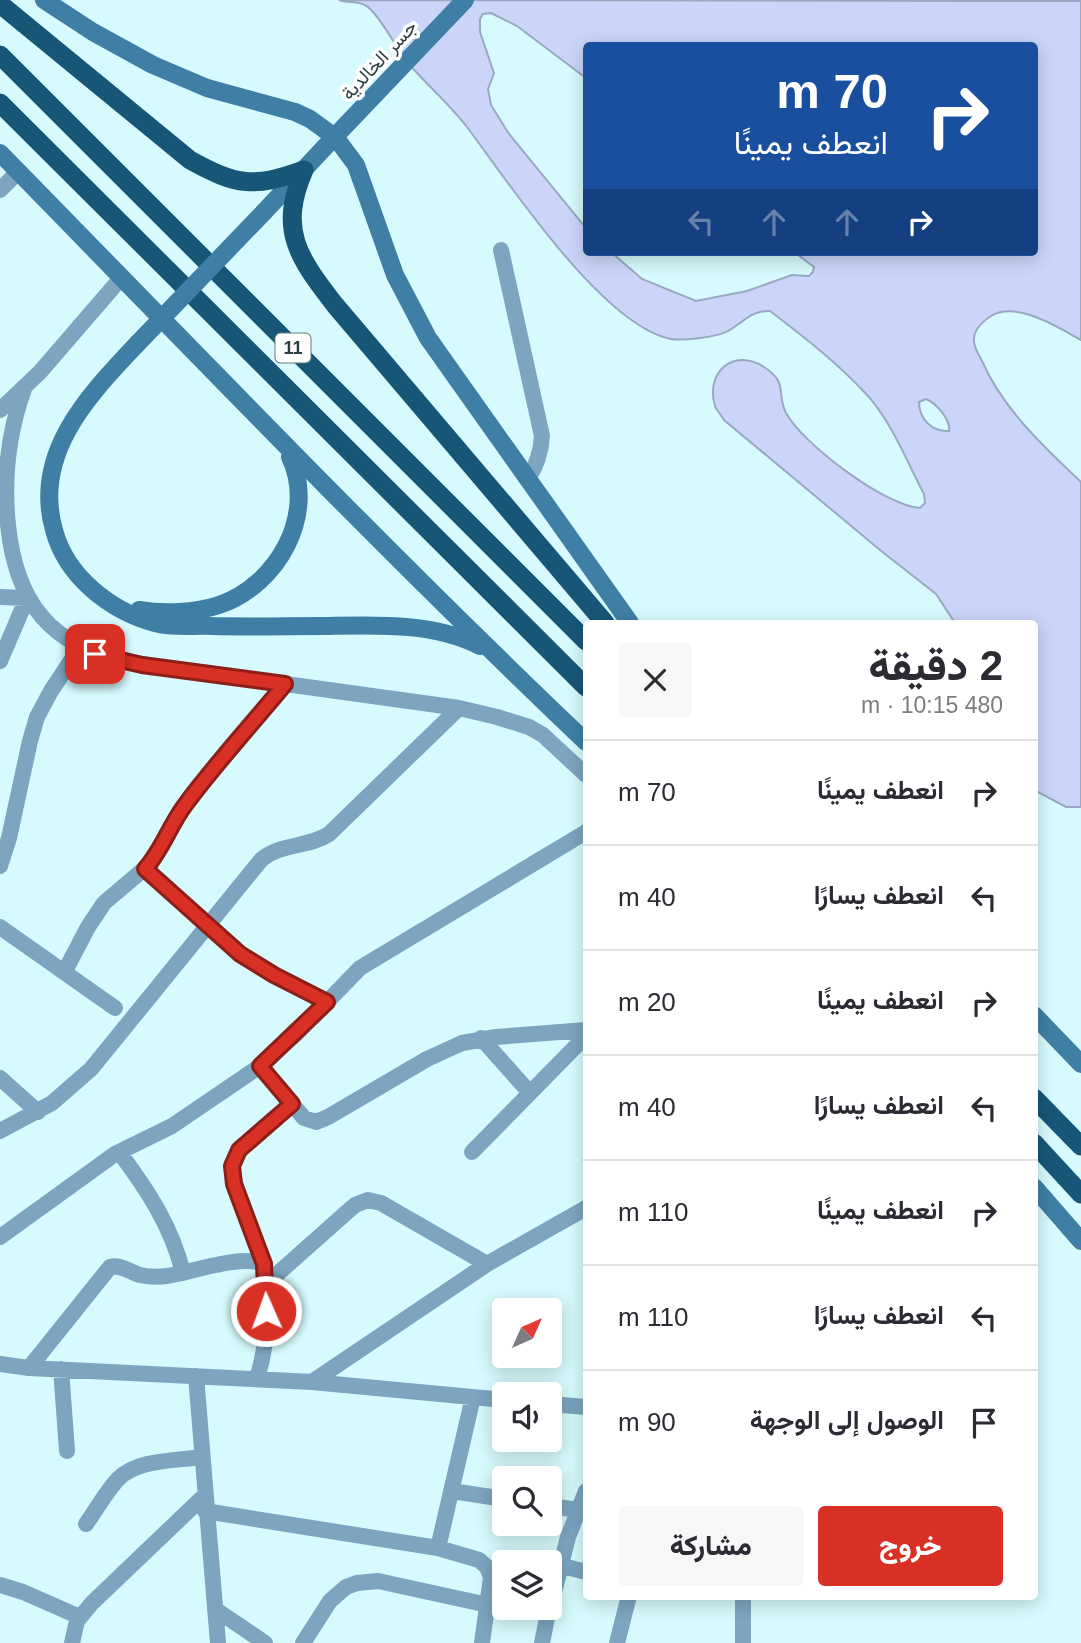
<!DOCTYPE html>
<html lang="ar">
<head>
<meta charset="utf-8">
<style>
  :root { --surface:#fff; --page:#f7f7f7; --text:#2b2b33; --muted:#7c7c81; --line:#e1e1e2; --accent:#d93025 }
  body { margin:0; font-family:Arial,Vazirmatn,sans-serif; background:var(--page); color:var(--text); direction:rtl; height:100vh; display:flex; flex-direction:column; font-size:26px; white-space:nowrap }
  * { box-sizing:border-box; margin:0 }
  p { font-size:23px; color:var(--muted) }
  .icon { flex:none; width:38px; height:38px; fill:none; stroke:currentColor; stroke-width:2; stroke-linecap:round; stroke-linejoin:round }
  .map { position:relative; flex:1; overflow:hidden; direction:ltr }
  .details { position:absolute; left:583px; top:620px; width:455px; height:980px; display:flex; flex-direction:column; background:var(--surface); border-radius:7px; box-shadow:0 4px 18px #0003; direction:rtl }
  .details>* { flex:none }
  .guide { position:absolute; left:583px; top:42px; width:455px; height:214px; border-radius:7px; box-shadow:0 4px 18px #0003; direction:rtl; background:#1a4fa0; color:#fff; overflow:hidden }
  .needle { width:46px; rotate:45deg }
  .buttons { position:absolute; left:492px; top:1298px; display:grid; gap:14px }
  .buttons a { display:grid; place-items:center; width:70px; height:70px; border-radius:7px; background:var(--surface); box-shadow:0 4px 18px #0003; font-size:35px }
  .pin { position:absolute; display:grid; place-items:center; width:60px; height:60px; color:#fff; margin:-30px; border-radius:14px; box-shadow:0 4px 10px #0006 }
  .me { position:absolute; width:77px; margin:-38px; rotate:358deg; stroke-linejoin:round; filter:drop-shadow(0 0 5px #0008) }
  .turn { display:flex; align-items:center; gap:24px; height:147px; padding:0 35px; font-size:32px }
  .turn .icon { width:91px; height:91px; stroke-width:2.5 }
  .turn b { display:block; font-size:49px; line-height:60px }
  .lanes { display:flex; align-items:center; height:66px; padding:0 35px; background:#0003; justify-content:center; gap:35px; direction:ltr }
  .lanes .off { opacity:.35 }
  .round { display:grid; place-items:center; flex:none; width:74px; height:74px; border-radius:7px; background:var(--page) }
  .summary { display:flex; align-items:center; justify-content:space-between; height:119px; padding:0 35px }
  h1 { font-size:42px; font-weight:800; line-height:52px }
  .button { display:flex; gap:14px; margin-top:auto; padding:14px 35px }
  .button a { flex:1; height:80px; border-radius:7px; background:var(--accent); color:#fff; font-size:28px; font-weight:800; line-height:80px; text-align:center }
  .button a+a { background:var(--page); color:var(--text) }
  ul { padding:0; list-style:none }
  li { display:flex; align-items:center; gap:21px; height:105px; padding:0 35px; border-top:2px solid var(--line) }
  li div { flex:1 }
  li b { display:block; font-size:26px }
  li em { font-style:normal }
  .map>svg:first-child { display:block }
</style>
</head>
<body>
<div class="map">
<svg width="1081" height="1643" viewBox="0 0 1081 1643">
  <rect width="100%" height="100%" fill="#d6fafd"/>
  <!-- water -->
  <path fill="#cad5f9" stroke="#9ba8c1" stroke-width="2" fill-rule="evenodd" d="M 339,0 L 1081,1 L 1081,340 C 1059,328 1016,300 991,316 C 982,322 973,330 974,341 C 974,348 979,355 982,361 C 1003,409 1043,446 1081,482 L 1081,807 L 1066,807 L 1034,790 L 1034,623 L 955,623 L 936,594 L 880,550 L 724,420 C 722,416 717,411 715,406 C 705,373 733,347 764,367 C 789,383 776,394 786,413 C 803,444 885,506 920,508 L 925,503 L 924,494 C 907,462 892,423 868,396 C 839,364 804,337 770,311 C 751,310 743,323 728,331 C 718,337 682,341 671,339 C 603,326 509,183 467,127 C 450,105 428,86 409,64 C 398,51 378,12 365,5 C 358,1 347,3 339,0 ZM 491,13 L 517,26 L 586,78 L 586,46 L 1034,46 L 1034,252 L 794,252 L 814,267 L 813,272 L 809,276 L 792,275 L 747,291 L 696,301 L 642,279 L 611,252 L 586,252 L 586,228 L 509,134 L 491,105 L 488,89 L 494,73 L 480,32 L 480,19 L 483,14 ZM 926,399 C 936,403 951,420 949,431 C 932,432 919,419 919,402 Z"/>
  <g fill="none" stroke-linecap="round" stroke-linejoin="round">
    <!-- minor -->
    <path stroke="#7da5bf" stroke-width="16" d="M 0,190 L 18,172
      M 501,250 L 542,436 C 541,453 537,465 528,479
      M 24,389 C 8,434 3,478 8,525 C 16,602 50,646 127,662 L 459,708 L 497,717 L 529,727 L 543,735 L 586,775
      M 0,410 L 40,372 L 122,277
      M 0,597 L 27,598 L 0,661
      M 0,866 L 9,838 L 30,741 L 37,717 L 51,691 L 80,647
      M 145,869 L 240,954 L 274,975 L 327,1002
      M 0,927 L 115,1008
      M 65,971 L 88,927 L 104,903 L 151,863 L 177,816 L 196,791 L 285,684
      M 481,1038 L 530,1093
      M 260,1066 L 304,1118 L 316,1122 L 328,1117 L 427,1059 L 462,1043 L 496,1037 L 586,1030
      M 0,1078 L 38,1112
      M 0,1131 L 52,1103 L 91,1069 L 261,860 C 280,843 308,848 329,834 L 459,708
      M 119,1152 C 147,1189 172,1227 183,1273
      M 472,1152 L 586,1036
      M 0,1237 L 115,1154 L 172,1126 L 260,1066 L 296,1034 L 360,968 L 586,832
      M 266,1284 L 355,1205 L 368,1200 L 381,1203 L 487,1264
      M 0,1364 L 29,1368 L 312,1382 L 504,1400
      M 29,1368 L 110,1267 C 121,1264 129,1272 140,1275 C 149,1277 159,1277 167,1276 C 193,1272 241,1254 264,1264
      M 61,1369 L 67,1451
      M 196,1376 L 218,1643
      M 257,1379 C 268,1342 270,1302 264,1264 L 235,1184 L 232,1166 L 239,1150 L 292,1104
      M 312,1382 L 487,1264 L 586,1208
      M 550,1404 L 586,1407
      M 452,1491 L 504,1499
      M 550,1506 L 578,1510
      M 205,1511 L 438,1548 L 479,1560 L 487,1567 L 491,1577 L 482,1643
      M 86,1524 C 96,1510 106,1492 118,1479 C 138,1459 175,1461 202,1457
      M 438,1548 L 473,1397
      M 559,1565 L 586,1572
      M 0,1585 L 23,1592 L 80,1617
      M 743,1596 L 743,1643
      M 550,1608 L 568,1537 L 586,1491
      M 215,1609 L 265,1643
      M 72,1643 L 77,1621 L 92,1603 L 204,1496
      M 303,1643 L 330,1601 L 346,1587 L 357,1583 L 378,1581 L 488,1605
      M 542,1643 L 549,1608
      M 617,1643 L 629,1596"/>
    <!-- secondary -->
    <path stroke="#407fa5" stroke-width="18" d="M 44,0 L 93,32 L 153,65 L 207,88 L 295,112 L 310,119 L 336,138 L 356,165 L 395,275 L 428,338 L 630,623
      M 0,153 C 194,351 385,551 586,742
      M 264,212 L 324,148
      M 138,343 C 89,395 32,453 54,530 C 66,576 110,611 155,623 C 173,628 194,625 213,626 C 250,627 287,626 324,626 C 376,625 433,622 480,646
      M 139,610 C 164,614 195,613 219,605 C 278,585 317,514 290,457
      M 1034,1015 L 1081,1064
      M 1034,1187 L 1081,1241"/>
    <!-- trunk -->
    <path stroke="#185678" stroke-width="19" d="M 0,4 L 190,160 C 237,186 254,188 304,170
      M 0,55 L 586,641
      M 0,103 L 586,687
      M 304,170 C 278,230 298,257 335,305 L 605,623
      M 1034,1098 L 1081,1146
      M 1034,1143 L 1081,1194"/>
    <!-- secondary-bridge -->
    <path stroke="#407fa5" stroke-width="18" d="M 324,148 L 465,0
      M 138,343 L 264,212"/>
  </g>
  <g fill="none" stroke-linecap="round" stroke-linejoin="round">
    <!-- route casing -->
    <g stroke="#8d1f18" stroke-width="18">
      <path id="route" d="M 95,654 L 142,665 L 285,684 C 252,724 216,763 185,805 C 170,825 162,850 145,869 L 240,954 L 274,975 L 327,1002 L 260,1066 L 292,1104 L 239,1150 L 232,1166 L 234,1184 L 264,1264 L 266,1311"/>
    </g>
    <!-- route -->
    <use href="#route" stroke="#d93025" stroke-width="12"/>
  </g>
  <g text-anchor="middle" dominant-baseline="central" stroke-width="7" stroke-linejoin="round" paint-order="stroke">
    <!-- shield labels -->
    <rect fill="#fff" stroke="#6b7879" stroke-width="2" x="275.5" y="333.5" width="35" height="29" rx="5"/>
    <g font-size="18" font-weight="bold" fill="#2c3e3f">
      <text x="293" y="348">11</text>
    </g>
    <!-- street labels -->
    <g font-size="19" fill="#2c3e3f" stroke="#fff">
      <text transform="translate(379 60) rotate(-47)">جسر الخالدية</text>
    </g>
  </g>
</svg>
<div class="buttons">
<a><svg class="needle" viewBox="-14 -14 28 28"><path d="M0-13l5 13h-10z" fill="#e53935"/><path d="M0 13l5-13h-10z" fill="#7c7c81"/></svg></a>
<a><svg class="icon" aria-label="sound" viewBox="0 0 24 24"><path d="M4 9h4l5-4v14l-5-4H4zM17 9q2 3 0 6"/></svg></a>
<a><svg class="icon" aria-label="search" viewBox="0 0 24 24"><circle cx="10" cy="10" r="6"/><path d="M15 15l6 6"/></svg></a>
<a><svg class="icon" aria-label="layers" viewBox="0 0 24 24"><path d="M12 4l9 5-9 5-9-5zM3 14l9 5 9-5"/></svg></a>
</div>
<div class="pin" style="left:95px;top:654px;background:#d93025"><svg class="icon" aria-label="arrive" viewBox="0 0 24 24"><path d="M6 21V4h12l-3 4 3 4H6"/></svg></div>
<svg class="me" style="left:266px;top:1311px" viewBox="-20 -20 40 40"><circle r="17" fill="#d93025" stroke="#fff" stroke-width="3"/><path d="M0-11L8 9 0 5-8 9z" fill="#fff"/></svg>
<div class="guide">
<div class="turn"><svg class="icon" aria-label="right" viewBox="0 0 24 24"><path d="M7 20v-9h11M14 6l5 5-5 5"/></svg><div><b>70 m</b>انعطف يمينًا</div></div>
<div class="lanes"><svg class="icon off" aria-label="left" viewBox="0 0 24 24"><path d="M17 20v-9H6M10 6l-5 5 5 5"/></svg><svg class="icon off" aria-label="ahead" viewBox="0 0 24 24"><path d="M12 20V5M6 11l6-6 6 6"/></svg><svg class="icon off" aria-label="ahead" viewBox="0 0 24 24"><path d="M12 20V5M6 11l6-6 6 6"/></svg><svg class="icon" aria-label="right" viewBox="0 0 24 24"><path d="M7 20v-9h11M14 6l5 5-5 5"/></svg></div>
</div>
<section class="details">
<div class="summary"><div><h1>2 دقيقة</h1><p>480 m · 10:15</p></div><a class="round"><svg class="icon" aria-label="close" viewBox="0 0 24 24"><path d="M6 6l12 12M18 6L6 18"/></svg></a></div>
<ul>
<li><svg class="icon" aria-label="right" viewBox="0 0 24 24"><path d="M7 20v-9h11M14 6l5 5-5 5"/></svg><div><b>انعطف يمينًا</b></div><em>70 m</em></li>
<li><svg class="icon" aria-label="left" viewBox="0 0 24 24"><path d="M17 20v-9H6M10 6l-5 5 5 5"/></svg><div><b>انعطف يسارًا</b></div><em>40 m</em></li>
<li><svg class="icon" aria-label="right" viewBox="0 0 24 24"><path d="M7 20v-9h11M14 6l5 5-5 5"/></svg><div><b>انعطف يمينًا</b></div><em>20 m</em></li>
<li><svg class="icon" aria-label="left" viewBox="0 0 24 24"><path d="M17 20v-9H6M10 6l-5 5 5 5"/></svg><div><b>انعطف يسارًا</b></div><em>40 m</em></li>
<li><svg class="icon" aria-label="right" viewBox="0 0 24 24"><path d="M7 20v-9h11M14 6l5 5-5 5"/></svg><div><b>انعطف يمينًا</b></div><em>110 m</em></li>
<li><svg class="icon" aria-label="left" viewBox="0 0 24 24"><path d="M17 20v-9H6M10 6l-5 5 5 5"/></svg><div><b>انعطف يسارًا</b></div><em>110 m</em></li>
<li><svg class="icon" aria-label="arrive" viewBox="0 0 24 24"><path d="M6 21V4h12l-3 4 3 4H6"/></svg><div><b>الوصول إلى الوجهة</b></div><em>90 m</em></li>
</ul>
<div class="button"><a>خروج</a><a>مشاركة</a></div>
</section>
</div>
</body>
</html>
